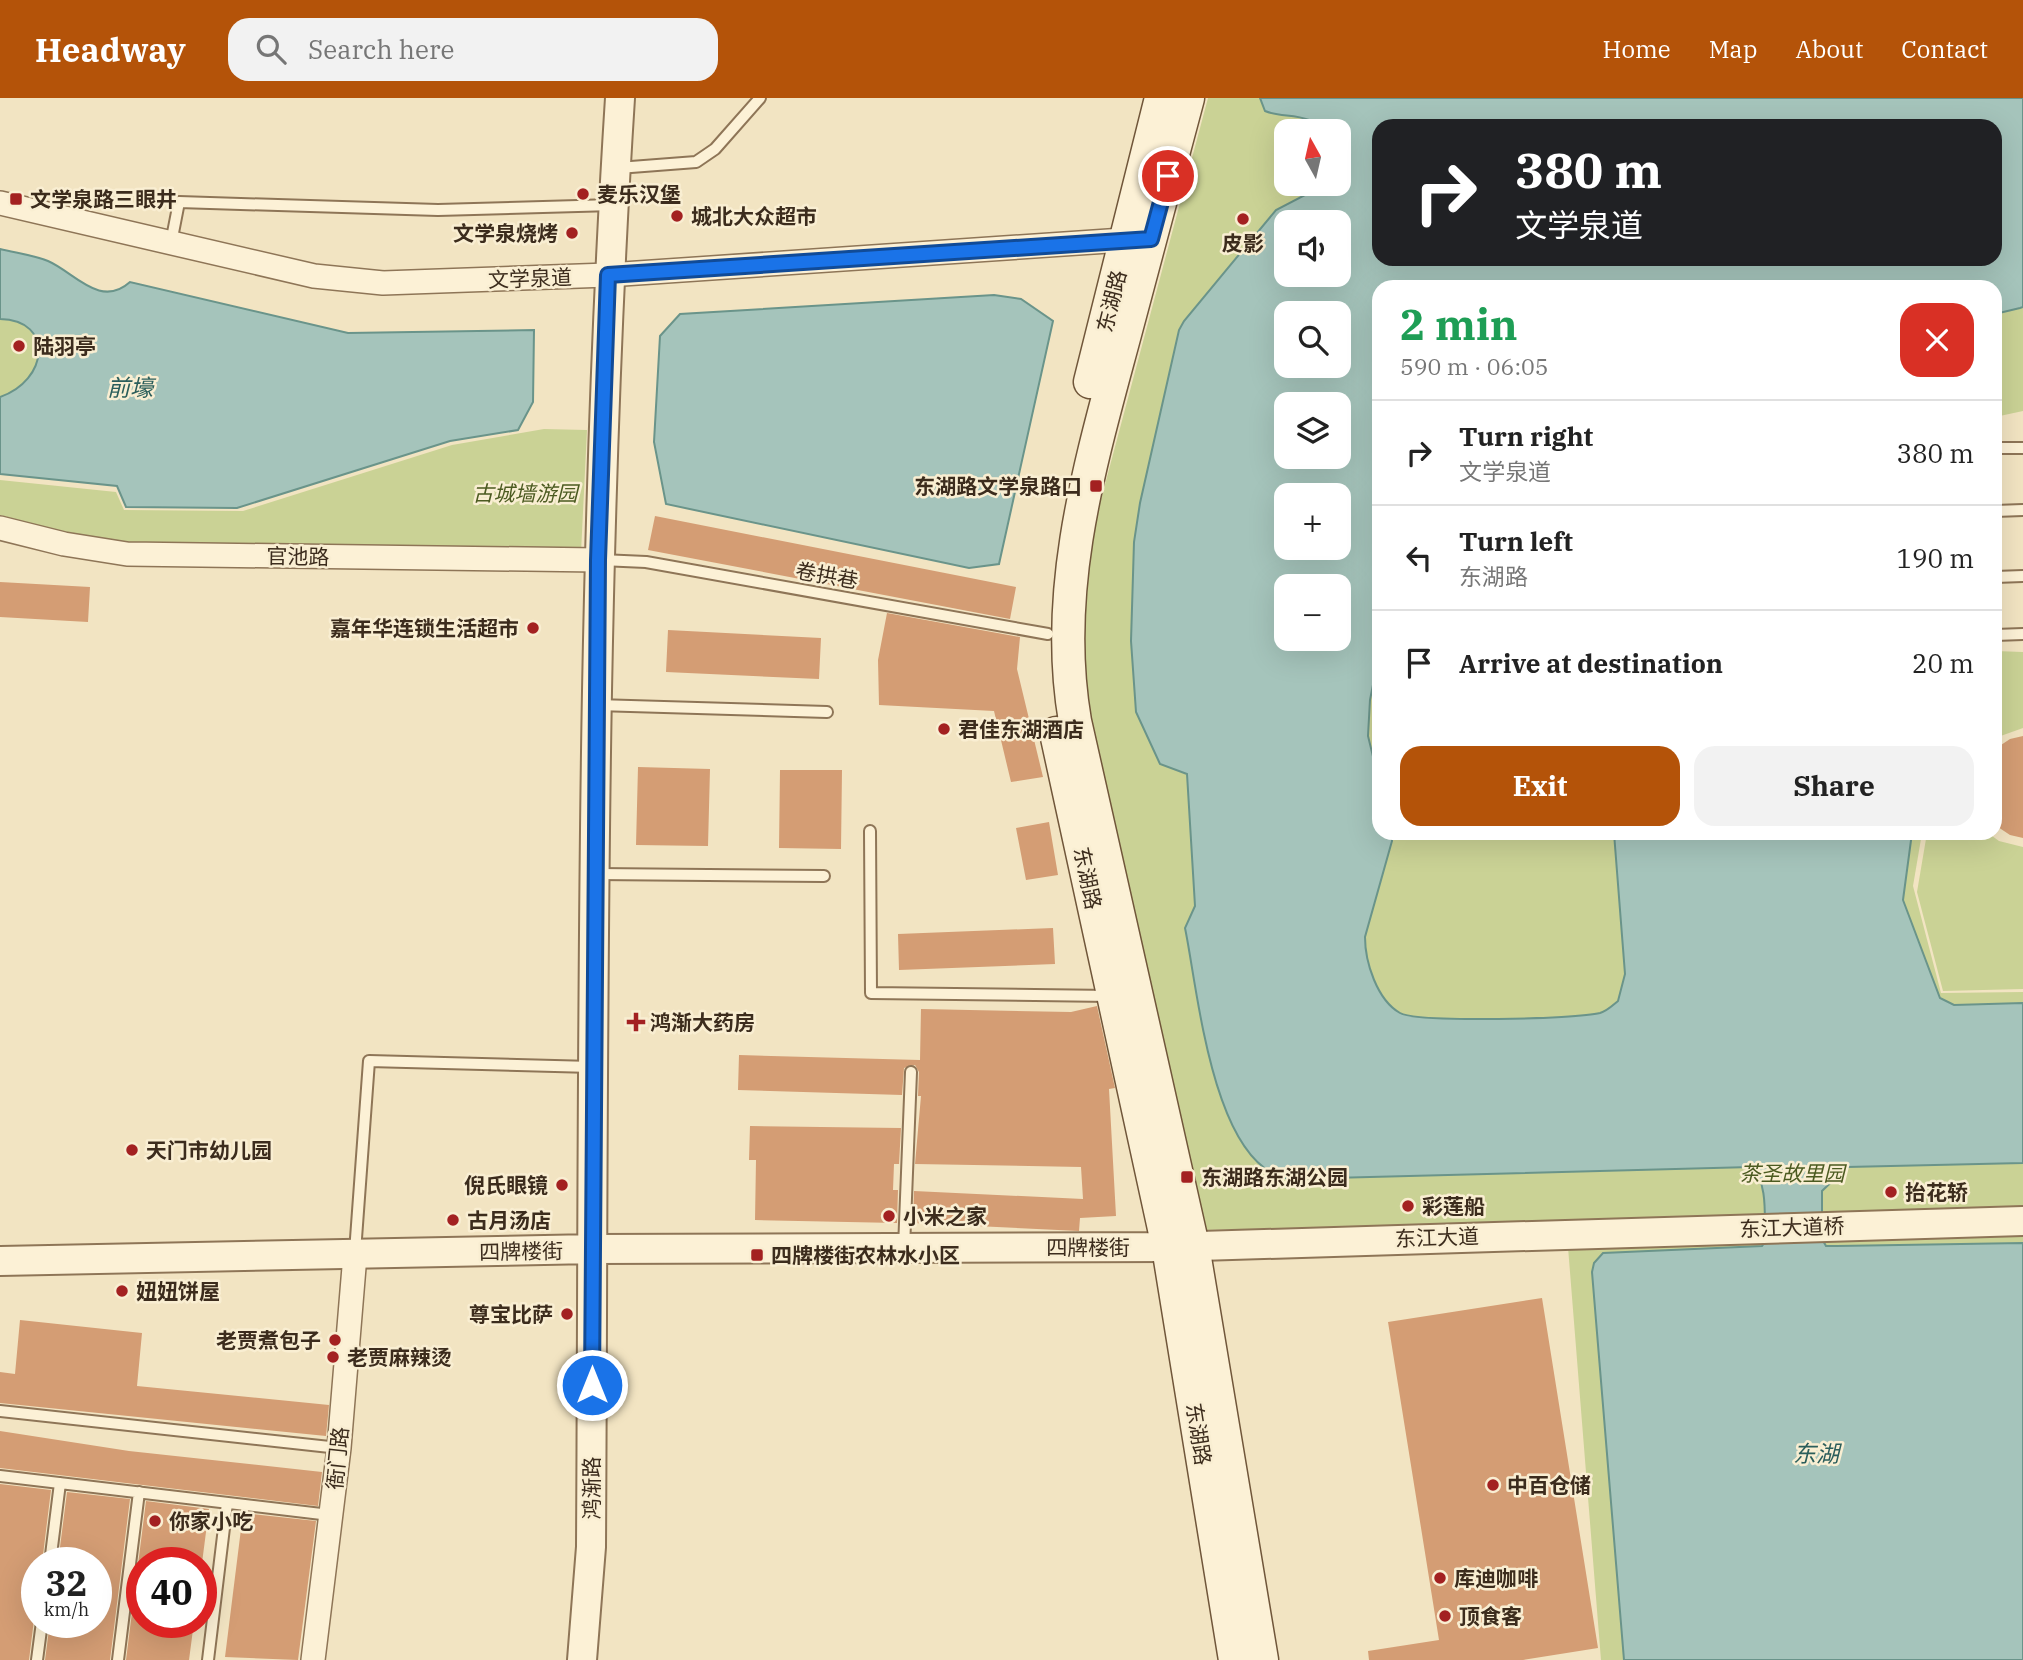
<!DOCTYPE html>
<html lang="en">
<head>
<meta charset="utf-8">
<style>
  :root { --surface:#fff; --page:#f2f2f2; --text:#222; --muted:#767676; --line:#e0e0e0; --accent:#b45309 }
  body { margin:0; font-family:"IBM Plex Serif","Noto Sans SC",serif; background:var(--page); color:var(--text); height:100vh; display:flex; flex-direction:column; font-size:26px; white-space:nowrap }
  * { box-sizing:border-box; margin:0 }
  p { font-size:23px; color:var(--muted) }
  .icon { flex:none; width:38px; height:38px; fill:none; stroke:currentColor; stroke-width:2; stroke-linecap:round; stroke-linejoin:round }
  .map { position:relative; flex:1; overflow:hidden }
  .panel { position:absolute; left:1372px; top:182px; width:630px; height:560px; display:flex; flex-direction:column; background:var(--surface); border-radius:21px; box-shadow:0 7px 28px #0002 }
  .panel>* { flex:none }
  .top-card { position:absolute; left:1372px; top:21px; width:630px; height:147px; border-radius:21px; box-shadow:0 7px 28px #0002; background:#202124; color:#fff; overflow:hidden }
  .needle { width:46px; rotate:352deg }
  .tools { position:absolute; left:1274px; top:21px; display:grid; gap:14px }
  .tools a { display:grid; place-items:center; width:77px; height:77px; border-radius:14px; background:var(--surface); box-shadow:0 7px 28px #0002; font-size:35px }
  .speed { position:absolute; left:21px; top:1449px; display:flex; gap:14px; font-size:35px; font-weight:700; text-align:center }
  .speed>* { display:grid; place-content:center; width:91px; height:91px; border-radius:50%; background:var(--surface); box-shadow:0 7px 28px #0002; line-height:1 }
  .speed small { font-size:18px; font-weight:400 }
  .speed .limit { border:10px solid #d22; background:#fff; color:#111 }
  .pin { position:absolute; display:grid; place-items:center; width:60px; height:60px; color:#fff; margin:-30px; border:4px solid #fff; border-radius:50%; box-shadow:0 2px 7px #0007 }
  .me { position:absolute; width:77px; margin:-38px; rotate:0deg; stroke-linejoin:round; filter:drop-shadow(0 0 5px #0008) }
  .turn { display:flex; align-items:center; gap:24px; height:147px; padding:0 28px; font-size:32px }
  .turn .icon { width:91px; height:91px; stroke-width:2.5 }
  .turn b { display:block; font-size:49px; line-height:60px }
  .round { display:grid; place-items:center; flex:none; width:74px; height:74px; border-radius:21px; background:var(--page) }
  .headline { display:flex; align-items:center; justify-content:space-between; height:119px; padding:0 28px }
  h1 { font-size:42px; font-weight:700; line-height:52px; color:#1e9e55 }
  .primary-button { display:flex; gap:14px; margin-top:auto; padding:14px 28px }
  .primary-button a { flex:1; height:80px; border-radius:21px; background:var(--accent); color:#fff; font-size:28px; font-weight:700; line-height:80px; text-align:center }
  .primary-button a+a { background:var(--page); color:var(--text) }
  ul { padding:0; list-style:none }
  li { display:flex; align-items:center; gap:21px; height:105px; padding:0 28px; border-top:2px solid var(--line) }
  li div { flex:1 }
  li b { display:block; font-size:26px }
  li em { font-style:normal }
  header { display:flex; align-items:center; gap:42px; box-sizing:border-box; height:98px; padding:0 35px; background:var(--accent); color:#fff }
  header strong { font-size:33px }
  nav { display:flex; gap:38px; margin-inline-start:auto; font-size:24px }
  .search { width:490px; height:63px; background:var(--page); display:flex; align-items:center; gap:18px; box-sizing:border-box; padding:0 24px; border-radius:21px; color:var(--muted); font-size:26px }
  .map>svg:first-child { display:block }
</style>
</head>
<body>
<header>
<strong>Headway</strong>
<div class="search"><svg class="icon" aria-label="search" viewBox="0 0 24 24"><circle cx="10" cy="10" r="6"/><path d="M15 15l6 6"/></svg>Search here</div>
<nav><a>Home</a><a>Map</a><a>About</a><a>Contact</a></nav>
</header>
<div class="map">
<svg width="2023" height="1562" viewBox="0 0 2023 1562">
  <rect width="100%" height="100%" fill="#f2e4c2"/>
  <!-- green -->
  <path fill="#cad295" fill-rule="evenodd" d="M 1208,0 L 2023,0 L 2023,313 L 1995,319 L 1995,189 L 1379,189 L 1379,735 L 1922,735 L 1913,788 L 1941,895 L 2023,894 L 2023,1562 L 1601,1562 L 1566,1124 L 1205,1132 L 1080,602 L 1087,454 ZM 1379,28 L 1995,28 L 1995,161 L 1379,161 ZM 1286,33 L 1339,33 L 1339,86 L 1286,86 ZM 1286,124 L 1339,124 L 1339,177 L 1286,177 ZM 1286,215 L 1339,215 L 1339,268 L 1286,268 ZM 1286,306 L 1339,306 L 1339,359 L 1286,359 ZM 1286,397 L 1339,397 L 1339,450 L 1286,450 ZM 1286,488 L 1339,488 L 1339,541 L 1286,541 Z
    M 0,221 C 54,222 49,283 0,299 Z
    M 544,331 L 587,332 L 581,455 L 120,449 L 0,417 L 0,382 L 116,394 L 124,412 L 243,413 L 452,347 Z
    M 1995,553 L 2023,554 L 2023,630 L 1995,640 Z
    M 1927,735 L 1988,735 L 1999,743 L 2023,749 L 2023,891 L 1943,893 L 1917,794 Z"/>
  <!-- water -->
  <path fill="#a5c4bb" stroke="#6a948a" stroke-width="2" fill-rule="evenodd" d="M 1260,0 L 2023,0 L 2023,209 L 2020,210 L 1995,216 L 1995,189 L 1379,189 L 1379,557 L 1370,602 L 1368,638 L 1379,683 L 1379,735 L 1391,735 L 1392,743 L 1365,839 C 1365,864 1377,902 1400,915 C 1418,925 1577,921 1600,915 C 1607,913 1612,908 1618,903 L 1625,876 L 1614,735 L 1912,735 L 1903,802 L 1940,900 L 1954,907 L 2023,905 L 2023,1065 L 1847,1069 L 1822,1093 L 1822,1141 L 1826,1148 L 1837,1148 L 2023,1145 L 2023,1562 L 1624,1562 L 1592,1174 L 1594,1165 L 1603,1155 L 1762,1148 L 1765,1144 C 1764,1123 1769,1083 1751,1069 L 1292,1081 C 1213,1074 1198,892 1185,830 L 1195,808 L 1187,676 L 1160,666 L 1136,614 L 1131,543 L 1134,444 L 1140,405 L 1179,232 L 1184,223 L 1276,112 L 1326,86 L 1339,86 L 1339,33 C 1325,33 1321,27 1309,22 C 1294,16 1279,19 1265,13 ZM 1379,28 L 1995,28 L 1995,161 L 1379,161 ZM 1286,124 L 1339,124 L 1339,177 L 1286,177 ZM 1286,215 L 1339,215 L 1339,268 L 1286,268 ZM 1286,306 L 1339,306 L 1339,359 L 1286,359 ZM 1286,397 L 1339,397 L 1339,450 L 1286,450 ZM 1286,488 L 1339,488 L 1339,541 L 1286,541 Z
    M 0,151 C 16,155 33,157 48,163 C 74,174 100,211 130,184 L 348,235 L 534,232 L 533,304 L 518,332 L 450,343 L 237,410 L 126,409 L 117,388 L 0,376 L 0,299 C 48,283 55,222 0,221 Z
    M 994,197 L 1021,201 L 1053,223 L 999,466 L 969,470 L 666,406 L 654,344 L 660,238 L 680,216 Z"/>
  <!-- building -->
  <path fill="#d49d74" d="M 655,418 L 1016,489 L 1010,521 L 648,452 Z
    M 0,484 L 90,489 L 88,524 L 0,519 Z
    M 887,515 L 1020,539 L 1017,571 L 1043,679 L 1011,684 L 994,613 L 879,607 L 878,562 Z
    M 668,532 L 821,540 L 819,581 L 666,574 Z
    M 2023,638 L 2023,740 L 2010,737 L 1995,727 L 1995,651 L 2010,641 Z
    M 638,669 L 710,671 L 708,748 L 636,747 Z
    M 780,672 L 842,672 L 841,751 L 779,750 Z
    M 1049,724 L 1058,777 L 1026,782 L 1016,730 Z
    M 1053,830 L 1055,866 L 899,872 L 898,836 Z
    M 1097,908 L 1115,990 L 1109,991 L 1116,1118 L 1080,1120 L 1079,1133 L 913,1125 L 914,1093 L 1083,1101 L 1081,1069 L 915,1066 L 921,998 L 918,998 L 919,974 L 915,967 L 904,970 L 902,997 L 738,992 L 739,957 L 920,962 L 921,911 L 1071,914 Z
    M 750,1028 L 901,1030 L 899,1066 L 894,1066 L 893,1092 L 898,1092 L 897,1125 L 755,1122 L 756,1062 L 749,1062 Z
    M 1542,1200 L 1598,1550 L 1523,1562 L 1369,1562 L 1368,1553 L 1439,1542 L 1388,1224 Z
    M 20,1222 L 142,1235 L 137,1288 L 329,1307 L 326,1338 L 0,1305 L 0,1274 L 15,1276 Z
    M 0,1333 L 129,1353 L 322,1374 L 318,1408 L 0,1370 Z
    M 0,1386 L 51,1392 L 42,1465 L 37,1465 L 37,1497 L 29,1562 L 0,1562 Z
    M 67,1394 L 130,1401 L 110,1562 L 45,1562 L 50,1524 L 96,1524 L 96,1465 L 58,1465 Z
    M 146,1403 L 209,1411 L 202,1465 L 142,1465 L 142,1524 L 194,1524 L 189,1562 L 126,1562 Z
    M 243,1415 L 316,1423 L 298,1562 L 225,1559 Z"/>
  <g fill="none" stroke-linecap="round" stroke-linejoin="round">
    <!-- service casing -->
    <g stroke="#8e7557" stroke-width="14">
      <path id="service" d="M 618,70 L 696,64 L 715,51 L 760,0
        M 171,145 L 179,104 L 438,112 L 613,107
        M 1995,350 L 2023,350
        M 1995,413 L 2023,412
        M 601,462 L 646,464 L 1048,536
        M 1995,479 L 2023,478
        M 1995,537 L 2023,536
        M 597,607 L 827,614
        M 870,733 L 871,895 L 1111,898
        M 596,776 L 824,778
        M 904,1150 L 911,974
        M 355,1154 L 369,963 L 592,969
        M 0,1313 L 339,1350
        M 0,1378 L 330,1417
        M 50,1465 L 60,1385
        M 37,1562 L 42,1524
        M 118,1562 L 139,1394
        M 208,1562 L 227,1405"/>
    </g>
    <!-- minor casing -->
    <g stroke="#8e7557" stroke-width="26">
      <path id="minor" d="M 0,105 L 314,178 L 383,185 L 608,177 L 1138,141
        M 0,430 L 64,446 L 127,456 L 598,462
        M 313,1562 L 339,1350 L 355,1157"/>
    </g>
    <!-- tertiary casing -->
    <g stroke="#8e7557" stroke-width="32">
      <path id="tertiary" d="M 0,1163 L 593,1151 L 1168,1149 L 2023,1123
        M 582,1562 L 591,1449 C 594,966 589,482 620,0"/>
    </g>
    <!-- secondary casing -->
    <g stroke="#70563a" stroke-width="35">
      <path id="secondary" d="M 1188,0 C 1167,79 1146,158 1125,236 C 1091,363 1052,491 1075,623 L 1193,1148 L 1262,1562
        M 1090,284 L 1161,0
        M 1056,635 L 1168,1149 L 1235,1562"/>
    </g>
    <!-- service -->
    <use href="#service" stroke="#fcf1d6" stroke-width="10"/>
    <!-- minor -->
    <use href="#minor" stroke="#fcf1d6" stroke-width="23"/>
    <!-- tertiary -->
    <use href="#tertiary" stroke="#fcf1d6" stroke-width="28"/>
    <!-- secondary -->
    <use href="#secondary" stroke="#fcf1d6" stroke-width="32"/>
  </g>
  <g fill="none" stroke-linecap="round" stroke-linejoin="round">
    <!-- route casing -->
    <g stroke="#114b97" stroke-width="18">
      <path id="route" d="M 592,1287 L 598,462 L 608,177 L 1151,141 L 1168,78"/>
    </g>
    <!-- route -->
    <use href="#route" stroke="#1a73e8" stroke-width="12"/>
  </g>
  <!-- markers -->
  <g fill="#a32121" stroke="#f9eed2" stroke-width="2.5">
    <circle cx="583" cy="96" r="7"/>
    <rect x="9" y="94" width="14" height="14" rx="3.5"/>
    <circle cx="677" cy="118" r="7"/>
    <circle cx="1243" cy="121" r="7"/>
    <circle cx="572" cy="135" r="7"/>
    <circle cx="19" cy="248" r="7"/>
    <rect x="1089" y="381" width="14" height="14" rx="3.5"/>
    <circle cx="533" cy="530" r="7"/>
    <circle cx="944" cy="631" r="7"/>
    <path d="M632.5 913.5h7v7h7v7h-7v7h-7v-7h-7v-7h7z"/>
    <circle cx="132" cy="1052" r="7"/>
    <rect x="1180" y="1072" width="14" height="14" rx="3.5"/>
    <circle cx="562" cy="1087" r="7"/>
    <circle cx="1891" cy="1094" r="7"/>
    <circle cx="1408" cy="1108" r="7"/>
    <circle cx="889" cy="1118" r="7"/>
    <circle cx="453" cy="1122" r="7"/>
    <rect x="750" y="1150" width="14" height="14" rx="3.5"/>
    <circle cx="122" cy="1193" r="7"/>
    <circle cx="567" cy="1216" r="7"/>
    <circle cx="335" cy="1242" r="7"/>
    <circle cx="333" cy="1259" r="7"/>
    <circle cx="1493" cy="1387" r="7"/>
    <circle cx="155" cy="1423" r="7"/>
    <circle cx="1440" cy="1480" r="7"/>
    <circle cx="1445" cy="1518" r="7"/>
  </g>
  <g text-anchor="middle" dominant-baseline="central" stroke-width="5" stroke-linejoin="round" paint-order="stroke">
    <!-- poi labels -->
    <g font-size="21" font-weight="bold" fill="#3c2c1d" stroke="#f9eed2" text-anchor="start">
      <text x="597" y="96">麦乐汉堡</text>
      <text x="30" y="101">文学泉路三眼井</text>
      <text x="691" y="118">城北大众超市</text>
      <text x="558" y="135" text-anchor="end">文学泉烧烤</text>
      <text x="1243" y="145" text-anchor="middle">皮影</text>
      <text x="33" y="248">陆羽亭</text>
      <text x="1082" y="388" text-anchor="end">东湖路文学泉路口</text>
      <text x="519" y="530" text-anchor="end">嘉年华连锁生活超市</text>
      <text x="958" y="631">君佳东湖酒店</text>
      <text x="650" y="924">鸿渐大药房</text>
      <text x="146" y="1052">天门市幼儿园</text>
      <text x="1201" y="1079">东湖路东湖公园</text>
      <text x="548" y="1087" text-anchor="end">倪氏眼镜</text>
      <text x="1905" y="1094">抬花轿</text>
      <text x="1422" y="1108">彩莲船</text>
      <text x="903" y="1118">小米之家</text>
      <text x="467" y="1122">古月汤店</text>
      <text x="771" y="1157">四牌楼街农林水小区</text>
      <text x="136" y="1193">妞妞饼屋</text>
      <text x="553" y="1216" text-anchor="end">尊宝比萨</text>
      <text x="321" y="1242" text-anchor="end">老贾煮包子</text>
      <text x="347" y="1259">老贾麻辣烫</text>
      <text x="1507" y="1387">中百仓储</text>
      <text x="169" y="1423">你家小吃</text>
      <text x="1454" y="1480">库迪咖啡</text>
      <text x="1459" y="1518">顶食客</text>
    </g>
    <!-- street labels -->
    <g font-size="21" fill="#3c2c1d" stroke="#f9eed2">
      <text transform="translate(530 180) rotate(-2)">文学泉道</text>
      <text transform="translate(1111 203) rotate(-76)">东湖路</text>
      <text transform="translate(298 458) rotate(1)">官池路</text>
      <text transform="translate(827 477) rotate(10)">卷拱巷</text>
      <text transform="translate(1088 780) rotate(78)">东湖路</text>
      <text transform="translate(1792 1129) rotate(-2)">东江大道桥</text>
      <text transform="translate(1437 1139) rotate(-2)">东江大道</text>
      <text x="1088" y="1149">四牌楼街</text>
      <text transform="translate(521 1153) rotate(-1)">四牌楼街</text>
      <text transform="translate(1199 1336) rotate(81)">东湖路</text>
      <text transform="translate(337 1360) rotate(-84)">衙门路</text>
      <text transform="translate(591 1390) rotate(-90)">鸿渐路</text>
    </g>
    <!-- park labels -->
    <g font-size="21" font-style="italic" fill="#4c5b21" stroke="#f9eed2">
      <text x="525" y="395">古城墙游园</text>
      <text x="1792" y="1075">茶圣故里园</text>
    </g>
    <!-- water labels -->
    <g font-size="23" font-style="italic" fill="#2b5e5b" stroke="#f9eed2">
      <text x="130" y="289">前壕</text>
      <text x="1816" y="1355">东湖</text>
    </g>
  </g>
</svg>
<div class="tools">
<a><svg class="needle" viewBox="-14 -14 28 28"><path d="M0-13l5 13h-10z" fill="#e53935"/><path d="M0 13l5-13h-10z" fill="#767676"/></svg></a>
<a><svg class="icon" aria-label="sound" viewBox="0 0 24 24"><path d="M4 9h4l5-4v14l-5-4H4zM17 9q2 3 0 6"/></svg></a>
<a><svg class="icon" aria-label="search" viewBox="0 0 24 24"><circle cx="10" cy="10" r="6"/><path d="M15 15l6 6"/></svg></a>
<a><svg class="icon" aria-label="layers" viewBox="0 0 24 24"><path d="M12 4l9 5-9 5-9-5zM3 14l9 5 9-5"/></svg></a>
<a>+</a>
<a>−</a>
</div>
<div class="speed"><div>32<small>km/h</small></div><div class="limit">40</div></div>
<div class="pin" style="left:1168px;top:78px;background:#d93025"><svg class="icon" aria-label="arrive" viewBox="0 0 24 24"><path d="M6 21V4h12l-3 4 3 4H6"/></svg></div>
<svg class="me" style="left:592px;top:1287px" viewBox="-20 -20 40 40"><circle r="17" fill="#1a73e8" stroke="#fff" stroke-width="3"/><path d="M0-11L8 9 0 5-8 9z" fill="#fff"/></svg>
<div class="top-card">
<div class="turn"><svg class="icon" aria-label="right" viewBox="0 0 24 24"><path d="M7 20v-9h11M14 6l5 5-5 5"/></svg><div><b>380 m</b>文学泉道</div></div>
</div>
<section class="panel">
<div class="headline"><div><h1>2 min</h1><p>590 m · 06:05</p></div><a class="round" style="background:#d93025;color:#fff"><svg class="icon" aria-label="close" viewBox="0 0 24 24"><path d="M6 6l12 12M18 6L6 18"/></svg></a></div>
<ul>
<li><svg class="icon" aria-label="right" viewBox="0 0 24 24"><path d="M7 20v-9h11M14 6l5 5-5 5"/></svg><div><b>Turn right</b><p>文学泉道</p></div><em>380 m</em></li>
<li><svg class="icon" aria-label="left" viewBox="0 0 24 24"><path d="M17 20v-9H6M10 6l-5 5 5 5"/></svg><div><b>Turn left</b><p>东湖路</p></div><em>190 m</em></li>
<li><svg class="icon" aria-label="arrive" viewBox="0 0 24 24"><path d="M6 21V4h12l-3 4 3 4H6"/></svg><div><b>Arrive at destination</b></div><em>20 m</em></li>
</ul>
<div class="primary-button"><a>Exit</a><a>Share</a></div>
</section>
</div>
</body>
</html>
